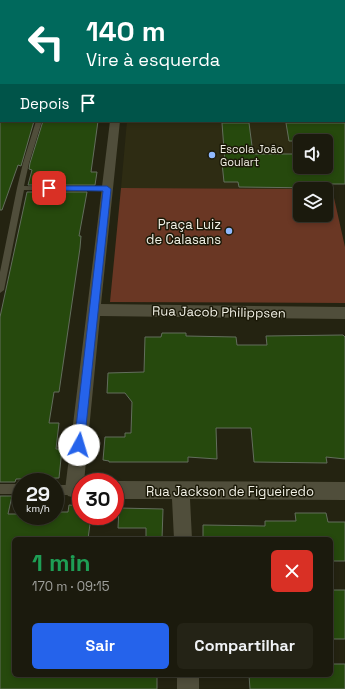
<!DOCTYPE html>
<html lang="pt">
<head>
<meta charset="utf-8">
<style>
  :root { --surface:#1b1a0d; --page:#242316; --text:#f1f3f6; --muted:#a0a19d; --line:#39382e; --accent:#2563eb }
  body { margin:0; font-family:"Space Grotesk",sans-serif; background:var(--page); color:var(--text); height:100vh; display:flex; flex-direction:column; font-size:15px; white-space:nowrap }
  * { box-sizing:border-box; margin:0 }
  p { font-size:13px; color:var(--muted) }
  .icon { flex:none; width:22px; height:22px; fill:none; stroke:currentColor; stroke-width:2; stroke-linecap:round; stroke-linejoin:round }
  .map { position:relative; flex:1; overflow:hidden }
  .sheet { position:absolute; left:12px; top:537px; width:321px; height:140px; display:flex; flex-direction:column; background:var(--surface); border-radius:6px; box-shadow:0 2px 6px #0003,0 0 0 1px var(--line) }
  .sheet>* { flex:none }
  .banner { position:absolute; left:0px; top:0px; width:345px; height:122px; box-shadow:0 2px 6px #0003,0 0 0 1px var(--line); background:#00695c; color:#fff; overflow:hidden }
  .buttons { position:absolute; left:293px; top:134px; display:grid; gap:8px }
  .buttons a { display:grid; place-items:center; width:40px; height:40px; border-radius:6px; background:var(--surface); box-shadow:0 2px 6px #0003,0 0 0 1px var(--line); font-size:20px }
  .speed { position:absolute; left:12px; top:473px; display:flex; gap:8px; font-size:20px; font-weight:700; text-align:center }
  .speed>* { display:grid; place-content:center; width:52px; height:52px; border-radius:50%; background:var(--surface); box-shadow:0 2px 6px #0003,0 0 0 1px var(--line); line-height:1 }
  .speed small { font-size:10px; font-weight:400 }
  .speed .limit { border:6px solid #d22; background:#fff; color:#111 }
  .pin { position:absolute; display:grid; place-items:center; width:34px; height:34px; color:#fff; margin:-17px; border-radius:8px; box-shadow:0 2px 6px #0006 }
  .me { position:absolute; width:44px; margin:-22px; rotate:6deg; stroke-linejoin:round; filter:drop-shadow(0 0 3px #0008) }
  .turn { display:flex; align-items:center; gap:14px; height:84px; padding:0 20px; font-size:18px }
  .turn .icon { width:52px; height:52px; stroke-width:2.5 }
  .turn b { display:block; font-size:28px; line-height:34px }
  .then { display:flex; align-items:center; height:38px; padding:0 20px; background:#0003; gap:8px; font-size:15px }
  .round { display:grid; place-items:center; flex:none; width:42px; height:42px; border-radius:6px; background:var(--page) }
  .headline { display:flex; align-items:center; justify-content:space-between; height:68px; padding:0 20px }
  h1 { font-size:24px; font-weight:700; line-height:30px; color:#1e9e55 }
  .action { display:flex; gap:8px; margin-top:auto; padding:8px 20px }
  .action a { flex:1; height:46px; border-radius:6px; background:var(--accent); color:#fff; font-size:16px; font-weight:700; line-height:46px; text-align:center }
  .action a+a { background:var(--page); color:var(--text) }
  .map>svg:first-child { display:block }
</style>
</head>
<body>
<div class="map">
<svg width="345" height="689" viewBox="0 0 345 689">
  <rect width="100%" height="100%" fill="#242311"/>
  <!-- built -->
  <path fill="#2e2c13" d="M 127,121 L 334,122 L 343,152 L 326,141 L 300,141 L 300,167 L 315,167 L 320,189 L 121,188 Z"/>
  <!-- green -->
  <path fill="#6a3724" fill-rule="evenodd" d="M 121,188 L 332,189 L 345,247 L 345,303 L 110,302 ZM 300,189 L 326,189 L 326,215 L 300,215 Z"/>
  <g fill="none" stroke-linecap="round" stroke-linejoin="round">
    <!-- stream -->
    <path fill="#076d50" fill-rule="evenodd" d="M 29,0 L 31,0 L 31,1 L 29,1 Z
      M 0,67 L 1,67 L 1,72 L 0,72 Z"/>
  </g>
  <!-- building -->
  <path fill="#26490d" stroke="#636e5d" d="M 0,121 L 34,121 L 21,166 L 18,165 L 2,210 L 0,210 Z
    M 43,121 L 98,121 L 91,172 L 97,172 L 95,185 L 28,185 L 32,170 L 29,169 L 30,163 Z
    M 222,123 L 249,123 L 253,154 L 300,154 L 300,167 L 326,167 L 326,141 L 289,141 L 286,123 L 345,123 L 345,184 L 318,184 L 319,188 L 239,187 L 238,182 L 224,182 L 222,163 L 225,163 Z
    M 27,192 L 87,192 L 79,236 L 81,236 L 80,248 L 59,392 L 54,392 L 49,423 L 59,423 L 56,449 L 62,449 L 59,478 L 16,479 L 15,482 L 0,482 L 0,317 Z
    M 162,333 L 186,333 L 186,336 L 236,337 L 237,345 L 267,345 L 266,336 L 343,335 L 345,337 L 345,459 L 326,457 L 327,463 L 254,462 L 251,428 L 216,428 L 217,459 L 188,457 L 188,462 L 109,462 L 109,461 L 103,460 L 105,437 L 125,437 L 125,433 L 131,433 L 132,402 L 125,393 L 107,393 L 108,373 L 144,372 L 145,337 L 161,337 Z
    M 0,496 L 12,496 L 8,514 L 21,514 L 21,516 L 55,516 L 55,512 L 68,512 L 69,505 L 81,506 L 81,516 L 91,516 L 88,539 L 14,539 L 14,675 L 157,675 L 157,689 L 0,689 Z
    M 119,508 L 163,509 L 162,539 L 146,539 L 146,528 L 118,528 Z
    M 295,513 L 326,513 L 328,522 L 345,522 L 345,561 L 331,561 L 331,539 L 203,539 L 203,525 L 265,526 L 265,521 L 296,521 Z
    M 331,590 L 345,590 L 345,639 L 331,639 Z
    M 331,664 L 345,664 L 345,689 L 250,689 L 249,675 L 331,675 Z"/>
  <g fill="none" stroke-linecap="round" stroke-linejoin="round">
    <!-- service -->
    <path fill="#504e3b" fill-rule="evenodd" d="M 67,0 L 82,0 L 83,1 L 68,1 Z
      M 36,121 L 42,121 L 29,163 L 24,186 L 107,187 L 110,189 L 107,191 L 24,190 L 4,290 L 0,293 L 0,272 L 17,188 L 23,163 Z
      M 0,484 L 21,484 L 21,494 L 0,494 Z
      M 55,485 L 74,485 L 77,487 L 79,490 L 77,493 L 74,495 L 55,495 Z"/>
    <!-- minor -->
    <path fill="#504e3b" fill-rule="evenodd" d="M 344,17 L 345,17 L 345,23 L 344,23 Z
      M 344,79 L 345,79 L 345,85 L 344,85 Z
      M 110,121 L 120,121 L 101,304 L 345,307 L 345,319 L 100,316 L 84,482 L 81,482 L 81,499 L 68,496 L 65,490 Z
      M 115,481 L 345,482 L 345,500 L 190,499 L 192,539 L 174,539 L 172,499 L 115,499 L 115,482 L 113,482 Z
      M 177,675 L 199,675 L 199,689 L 177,689 Z"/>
  </g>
  <!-- route -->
  <path fill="#2563eb" stroke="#184099" d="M 47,186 L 107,186 L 111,189 L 84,445 L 82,448 L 79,450 L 75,448 L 74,445 L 103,191 L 49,190 L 47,190 Z"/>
  <!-- markers -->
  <g fill="#8fb8fd" stroke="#1b1908" stroke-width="1.5">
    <circle cx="212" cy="155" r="4"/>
    <circle cx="229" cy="231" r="4"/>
  </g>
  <g text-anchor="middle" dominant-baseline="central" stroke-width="3" stroke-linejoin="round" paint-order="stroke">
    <!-- far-poi labels -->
    <g font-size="11" fill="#f1f0e5" stroke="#1b1908" text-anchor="start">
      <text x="220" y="149">Escola João<tspan x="220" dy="13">Goulart</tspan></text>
    </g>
    <!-- poi labels -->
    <g font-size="13" fill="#f1f0e5" stroke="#1b1908" text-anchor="end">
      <text x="221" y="224">Praça Luiz<tspan x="221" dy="15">de Calasans</tspan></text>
    </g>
    <!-- street labels -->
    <g font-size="13" fill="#f1f0e5" stroke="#1b1908">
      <text transform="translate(219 312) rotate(1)">Rua Jacob Philippsen</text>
      <text x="230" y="491">Rua Jackson de Figueiredo</text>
    </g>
  </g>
</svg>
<div class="buttons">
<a><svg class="icon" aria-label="sound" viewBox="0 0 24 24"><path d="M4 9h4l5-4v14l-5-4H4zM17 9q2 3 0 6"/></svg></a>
<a><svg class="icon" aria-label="layers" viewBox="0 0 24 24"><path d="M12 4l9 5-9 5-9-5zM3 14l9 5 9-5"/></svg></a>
</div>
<div class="speed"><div>29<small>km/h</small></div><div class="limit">30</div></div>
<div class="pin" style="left:49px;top:188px;background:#d93025"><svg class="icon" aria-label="arrive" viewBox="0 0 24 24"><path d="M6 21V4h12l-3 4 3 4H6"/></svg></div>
<svg class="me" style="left:79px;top:445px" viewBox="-20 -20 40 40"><circle r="19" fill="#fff"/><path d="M0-13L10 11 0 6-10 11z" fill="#2563eb"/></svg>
<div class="banner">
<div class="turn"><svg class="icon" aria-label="left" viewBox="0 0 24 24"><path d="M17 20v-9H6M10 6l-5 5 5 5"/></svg><div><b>140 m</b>Vire à esquerda</div></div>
<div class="then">Depois<svg class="icon" aria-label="arrive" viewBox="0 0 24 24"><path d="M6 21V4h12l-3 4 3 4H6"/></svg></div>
</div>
<section class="sheet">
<div class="headline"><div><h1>1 min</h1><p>170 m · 09:15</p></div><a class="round" style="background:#d93025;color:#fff"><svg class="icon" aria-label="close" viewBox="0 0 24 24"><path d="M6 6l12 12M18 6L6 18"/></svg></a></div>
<div class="action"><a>Sair</a><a>Compartilhar</a></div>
</section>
</div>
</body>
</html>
